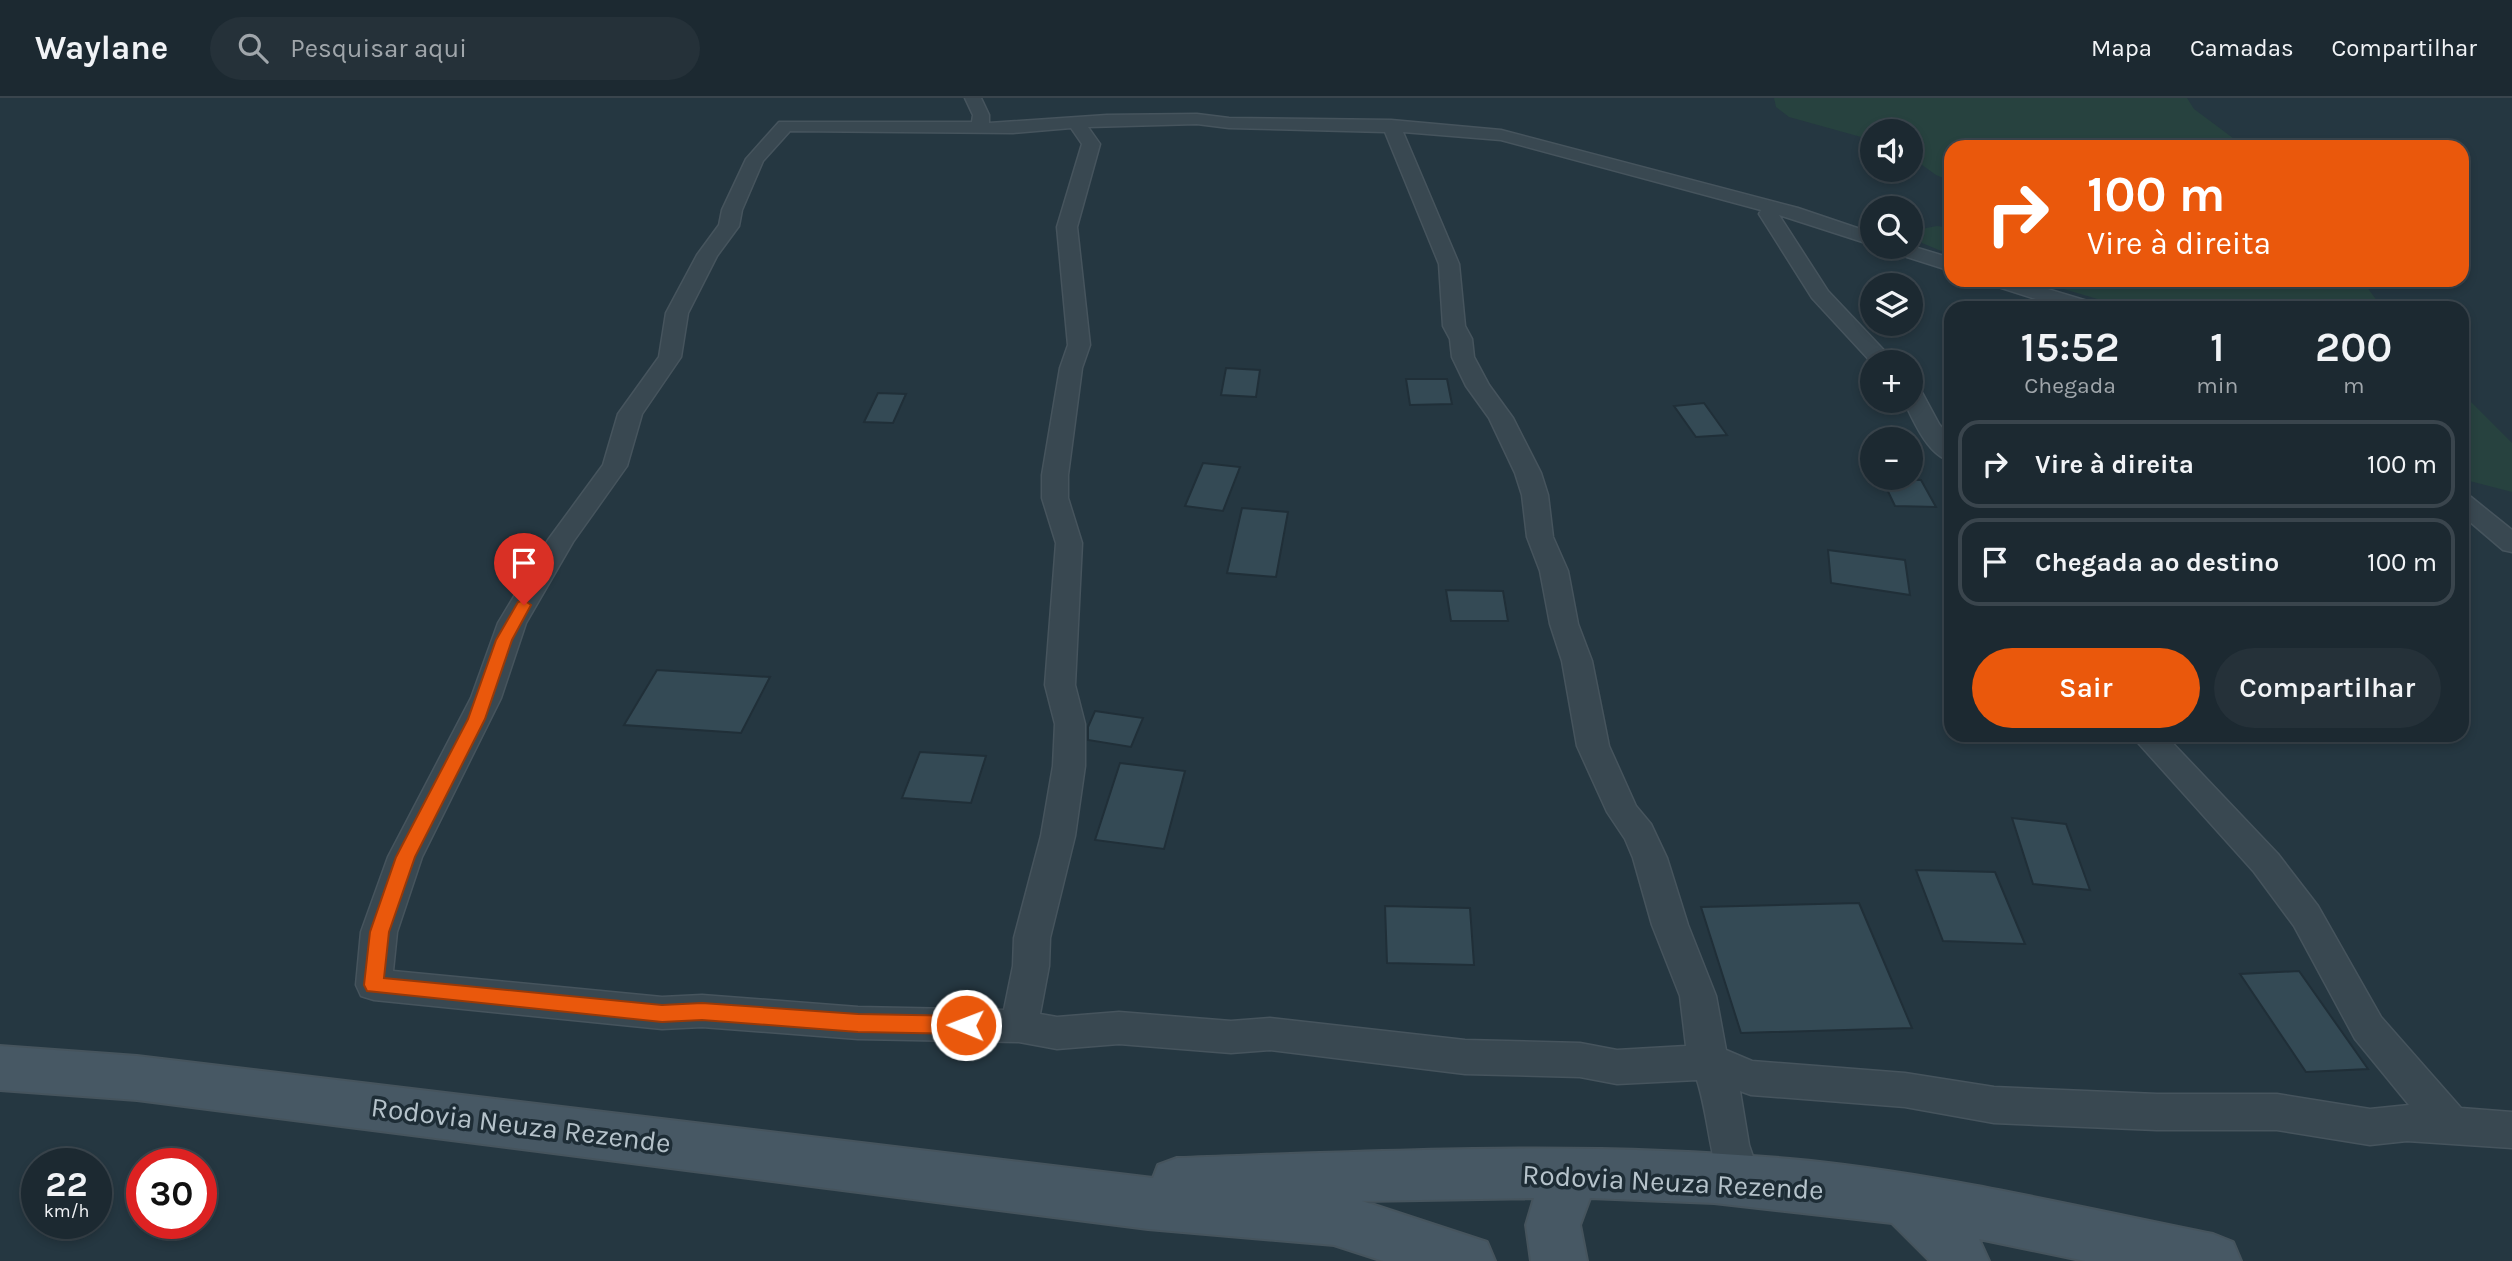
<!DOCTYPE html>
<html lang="pt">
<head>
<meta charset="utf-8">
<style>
  :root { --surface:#1c2931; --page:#253139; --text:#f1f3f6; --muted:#a0a6ab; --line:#3a454d; --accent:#ea580c }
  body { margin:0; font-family:Karla,sans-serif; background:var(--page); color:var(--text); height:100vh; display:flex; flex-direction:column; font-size:26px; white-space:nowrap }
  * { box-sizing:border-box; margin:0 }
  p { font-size:23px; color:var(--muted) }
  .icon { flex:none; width:38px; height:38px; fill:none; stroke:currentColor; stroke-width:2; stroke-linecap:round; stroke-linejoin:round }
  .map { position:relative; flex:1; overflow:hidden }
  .details { position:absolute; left:1944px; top:203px; width:525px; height:441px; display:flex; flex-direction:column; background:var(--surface); border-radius:21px; box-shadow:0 4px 10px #0003,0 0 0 2px var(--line) }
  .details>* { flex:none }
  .top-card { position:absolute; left:1944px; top:42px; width:525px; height:147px; border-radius:21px; box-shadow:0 4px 10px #0003,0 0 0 2px var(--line); background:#ea580c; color:#fff; overflow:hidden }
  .tools { position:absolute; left:1860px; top:21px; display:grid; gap:14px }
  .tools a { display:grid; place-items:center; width:63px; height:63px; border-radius:50%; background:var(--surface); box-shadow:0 4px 10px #0003,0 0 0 2px var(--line); font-size:35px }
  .speed { position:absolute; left:21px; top:1050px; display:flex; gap:14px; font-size:35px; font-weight:700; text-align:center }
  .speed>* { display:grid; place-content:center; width:91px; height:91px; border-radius:50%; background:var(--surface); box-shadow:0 4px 10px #0003,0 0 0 2px var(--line); line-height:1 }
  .speed small { font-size:18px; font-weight:400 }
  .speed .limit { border:10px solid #d22; background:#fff; color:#111 }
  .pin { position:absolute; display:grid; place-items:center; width:60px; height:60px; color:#fff; margin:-72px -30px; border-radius:50% 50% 50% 0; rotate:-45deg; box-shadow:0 0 7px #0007 }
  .pin .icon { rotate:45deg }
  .me { position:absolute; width:77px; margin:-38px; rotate:271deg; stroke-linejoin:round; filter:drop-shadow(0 0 5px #0008) }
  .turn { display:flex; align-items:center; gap:24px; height:147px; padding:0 28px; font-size:32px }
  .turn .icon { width:91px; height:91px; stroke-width:2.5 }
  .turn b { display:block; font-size:49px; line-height:60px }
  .eta { display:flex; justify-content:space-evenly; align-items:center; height:119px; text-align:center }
  .eta b { font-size:42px; font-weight:600; line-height:49px }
  .button { display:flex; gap:14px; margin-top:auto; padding:14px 28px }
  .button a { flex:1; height:80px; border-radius:42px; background:var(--accent); color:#fff; font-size:28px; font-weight:600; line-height:80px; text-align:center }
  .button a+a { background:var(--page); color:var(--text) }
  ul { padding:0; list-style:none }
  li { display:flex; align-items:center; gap:21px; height:88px; margin:0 14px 10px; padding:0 14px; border:4px solid var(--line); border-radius:21px }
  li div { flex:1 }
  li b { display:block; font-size:26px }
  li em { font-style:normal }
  header { display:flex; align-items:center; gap:42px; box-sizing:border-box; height:98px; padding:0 35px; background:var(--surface); border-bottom:2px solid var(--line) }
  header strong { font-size:33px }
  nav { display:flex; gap:38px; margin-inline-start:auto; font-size:24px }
  .search { width:490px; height:63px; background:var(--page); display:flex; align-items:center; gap:18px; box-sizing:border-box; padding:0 24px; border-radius:38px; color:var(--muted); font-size:26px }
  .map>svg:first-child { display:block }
</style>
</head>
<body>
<header>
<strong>Waylane</strong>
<div class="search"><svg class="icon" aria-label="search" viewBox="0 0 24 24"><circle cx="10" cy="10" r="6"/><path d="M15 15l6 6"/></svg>Pesquisar aqui</div>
<nav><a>Mapa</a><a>Camadas</a><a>Compartilhar</a></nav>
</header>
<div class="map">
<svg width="2512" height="1163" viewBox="0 0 2512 1163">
  <rect width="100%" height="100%" fill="#253741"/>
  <!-- green -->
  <path fill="#27423f" d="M 1774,0 L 2187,0 L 2194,11 L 2245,49 L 1951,49 L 1951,83 L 1936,77 L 1911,59 L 1911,33 L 1872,33 L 1872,42 L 1789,19 L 1776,9 Z
    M 1937,128 L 1951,130 L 1951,157 L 1922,145 L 1915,137 L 1921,131 Z
    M 2033,182 L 2362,182 L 2382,210 L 2251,210 L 2245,204 L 2240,210 L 2128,210 Z
    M 2462,295 L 2512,345 L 2512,394 L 2462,381 Z"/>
  <!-- building -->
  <path fill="#344a55" stroke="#202f38" stroke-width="2" d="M 1226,270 L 1260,272 L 1256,299 L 1221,297 Z
    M 1406,281 L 1447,281 L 1452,306 L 1410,307 Z
    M 878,295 L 906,296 L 893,325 L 864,324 Z
    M 1704,305 L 1727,337 L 1696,339 L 1674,308 Z
    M 1203,365 L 1240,369 L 1223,413 L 1185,408 Z
    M 1882,381 L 1921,382 L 1936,409 L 1895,408 Z
    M 1242,410 L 1288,414 L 1276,479 L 1227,475 Z
    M 1828,452 L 1905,462 L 1910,497 L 1831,485 Z
    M 1446,492 L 1503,493 L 1508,523 L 1451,523 Z
    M 657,572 L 770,579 L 741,635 L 624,627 Z
    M 1095,613 L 1143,620 L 1131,649 L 1088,642 L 1088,629 Z
    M 920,654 L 986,658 L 971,705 L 902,700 Z
    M 1120,665 L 1185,673 L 1164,751 L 1095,742 Z
    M 2012,720 L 2066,726 L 2090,792 L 2033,786 Z
    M 1916,772 L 1995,774 L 2025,846 L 1943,843 Z
    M 1859,805 L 1912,930 L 1741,935 L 1701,809 Z
    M 1385,808 L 1470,810 L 1474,867 L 1387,865 Z
    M 2299,873 L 2368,971 L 2306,974 L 2240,876 Z"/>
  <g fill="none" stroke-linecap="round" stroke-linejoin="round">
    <!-- street casing -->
    <g stroke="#46545d" stroke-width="3">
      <path id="street" d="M 965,0 L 981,0 L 989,17 L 989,25 L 1107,17 L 1197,16 L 1229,20 L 1391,22 L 1501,32 L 1798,110 L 1872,135 L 1872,147 L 1779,117 L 1828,193 L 1895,264 L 1872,265 L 1812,200 L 1759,116 L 1761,112 L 1501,42 L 1403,34 L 1459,166 L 1465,228 L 1472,241 L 1474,259 L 1489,287 L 1513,320 L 1541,375 L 1548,397 L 1553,439 L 1568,473 L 1578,526 L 1592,563 L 1609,648 L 1636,708 L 1651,726 L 1667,760 L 1688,827 L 1716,898 L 1726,952 L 1752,963 L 1905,975 L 1994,989 L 2157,996 L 2277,996 L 2370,1011 L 2409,1007 L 2355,941 L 2294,828 L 2254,774 L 2131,637 L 2165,637 L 2278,756 L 2318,808 L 2381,919 L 2461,1010 L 2512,1014 L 2512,1050 L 2407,1043 L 2370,1047 L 2277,1032 L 2157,1032 L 1994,1025 L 1905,1009 L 1751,997 L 1740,993 L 1749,1047 L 1761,1082 L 1755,1096 L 1740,1101 L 1725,1096 C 1709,1059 1709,1020 1697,982 L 1617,986 L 1580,979 L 1465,976 L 1270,952 L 1231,955 L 1119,946 L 1057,951 L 1019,944 L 858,941 L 702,929 L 662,931 L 374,902 L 361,898 L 356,887 L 361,834 L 388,759 L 471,600 L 498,525 L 548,442 L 603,367 L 618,316 L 659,259 L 666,215 L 697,157 L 719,127 L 722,112 L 746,61 L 779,24 L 972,24 L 973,17 ZM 1197,26 L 1229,30 L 1385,34 L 1439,166 L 1443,228 L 1450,241 L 1452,259 L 1466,288 L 1489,320 L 1515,375 L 1522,397 L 1527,439 L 1540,473 L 1550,526 L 1562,563 L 1577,648 L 1607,714 L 1625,741 L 1633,760 L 1652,827 L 1680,898 L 1686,948 L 1617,952 L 1580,945 L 1465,942 L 1270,920 L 1231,923 L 1119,914 L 1057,919 L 1040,916 L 1049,868 L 1050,840 L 1075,738 L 1085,668 L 1085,626 L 1075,587 L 1082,445 L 1068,400 L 1068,377 L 1082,270 L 1090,247 L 1077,129 L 1100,46 L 1088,29 ZM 1071,30 L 1082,46 L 1057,129 L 1068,247 L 1060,270 L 1042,377 L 1042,400 L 1056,445 L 1045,587 L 1055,626 L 1053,668 L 1041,738 L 1014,840 L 1013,868 L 1004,912 L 858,909 L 702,897 L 662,899 L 393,873 L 397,834 L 422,759 L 501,600 L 526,525 L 573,444 L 627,368 L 642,316 L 681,259 L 688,215 L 717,158 L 739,128 L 742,112 L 763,63 L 790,33 L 1013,35 Z
        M 1911,148 L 1951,160 L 1951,173 L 1888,153 L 1885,149 Z
        M 1986,182 L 2018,182 L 2094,205 L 2097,210 L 2064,210 L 1989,186 Z
        M 1911,287 L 1919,289 L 1939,326 L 1951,341 L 1951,363 C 1928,358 1913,322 1904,303 L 1911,303 Z
        M 2462,396 L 2471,399 L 2512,432 L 2512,454 L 2503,452 L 2462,417 Z"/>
    </g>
    <!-- secondary casing -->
    <g stroke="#46545d" stroke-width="4">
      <path id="secondary" d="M 0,948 L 137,958 L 1153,1080 L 1158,1067 L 1177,1060 C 1382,1053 1586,1042 1790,1061 C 1933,1074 2073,1108 2213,1136 L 2233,1144 L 2241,1163 L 2085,1163 L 1979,1141 L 1989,1163 L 1930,1163 L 1892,1125 L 1714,1105 L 1590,1100 L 1580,1127 L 1587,1163 L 1531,1163 L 1526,1127 L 1534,1100 L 1362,1103 L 1487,1144 L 1495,1163 L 1383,1163 L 1334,1147 L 1148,1131 L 137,1002 L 0,992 Z"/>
    </g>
    <!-- street -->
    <use href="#street" fill="#394851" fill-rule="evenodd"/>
    <!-- secondary -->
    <use href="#secondary" fill="#475864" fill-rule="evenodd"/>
  </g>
  <!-- route -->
  <path fill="#ea580c" stroke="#983908" stroke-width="2" d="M 524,502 L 531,507 L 512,542 L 485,621 L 415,759 L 389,834 L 384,880 L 662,907 L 702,905 L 858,916 L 966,918 L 973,921 L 976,927 L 973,933 L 966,936 L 858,934 L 702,922 L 662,924 L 367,893 L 364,887 L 370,834 L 396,759 L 468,621 L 496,542 L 518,504 Z"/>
  <g text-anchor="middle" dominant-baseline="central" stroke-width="7" stroke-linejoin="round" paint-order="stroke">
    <!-- near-street labels -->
    <g font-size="28" fill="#b6c3cb" stroke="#1e2d36">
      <text transform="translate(521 1027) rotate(7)">Rodovia Neuza Rezende</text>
      <text transform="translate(1673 1084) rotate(3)">Rodovia Neuza Rezende</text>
    </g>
  </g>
</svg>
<div class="tools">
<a><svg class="icon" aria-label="sound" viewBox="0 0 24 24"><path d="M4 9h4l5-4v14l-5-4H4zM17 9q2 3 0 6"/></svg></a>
<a><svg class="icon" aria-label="search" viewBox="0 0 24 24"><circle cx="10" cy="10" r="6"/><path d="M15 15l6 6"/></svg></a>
<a><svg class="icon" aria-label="layers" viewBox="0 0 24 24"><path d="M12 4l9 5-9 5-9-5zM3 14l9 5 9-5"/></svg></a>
<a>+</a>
<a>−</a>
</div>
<div class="speed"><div>22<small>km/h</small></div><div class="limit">30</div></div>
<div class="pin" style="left:524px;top:507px;background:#d93025"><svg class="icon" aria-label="arrive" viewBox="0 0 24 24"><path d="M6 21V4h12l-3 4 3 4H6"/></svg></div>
<svg class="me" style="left:966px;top:927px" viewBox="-20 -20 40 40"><circle r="17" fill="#ea580c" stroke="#fff" stroke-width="3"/><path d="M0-11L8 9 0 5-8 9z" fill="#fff"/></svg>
<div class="top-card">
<div class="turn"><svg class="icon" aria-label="right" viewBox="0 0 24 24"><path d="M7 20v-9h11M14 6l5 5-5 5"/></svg><div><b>100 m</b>Vire à direita</div></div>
</div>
<section class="details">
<div class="eta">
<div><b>15:52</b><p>Chegada</p></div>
<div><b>1</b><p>min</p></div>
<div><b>200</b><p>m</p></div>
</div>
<ul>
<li><svg class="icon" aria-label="right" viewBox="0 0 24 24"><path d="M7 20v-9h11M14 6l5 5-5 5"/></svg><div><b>Vire à direita</b></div><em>100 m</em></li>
<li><svg class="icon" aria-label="arrive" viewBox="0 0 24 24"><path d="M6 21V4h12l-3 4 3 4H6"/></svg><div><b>Chegada ao destino</b></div><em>100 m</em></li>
</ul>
<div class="button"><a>Sair</a><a>Compartilhar</a></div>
</section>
</div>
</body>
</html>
